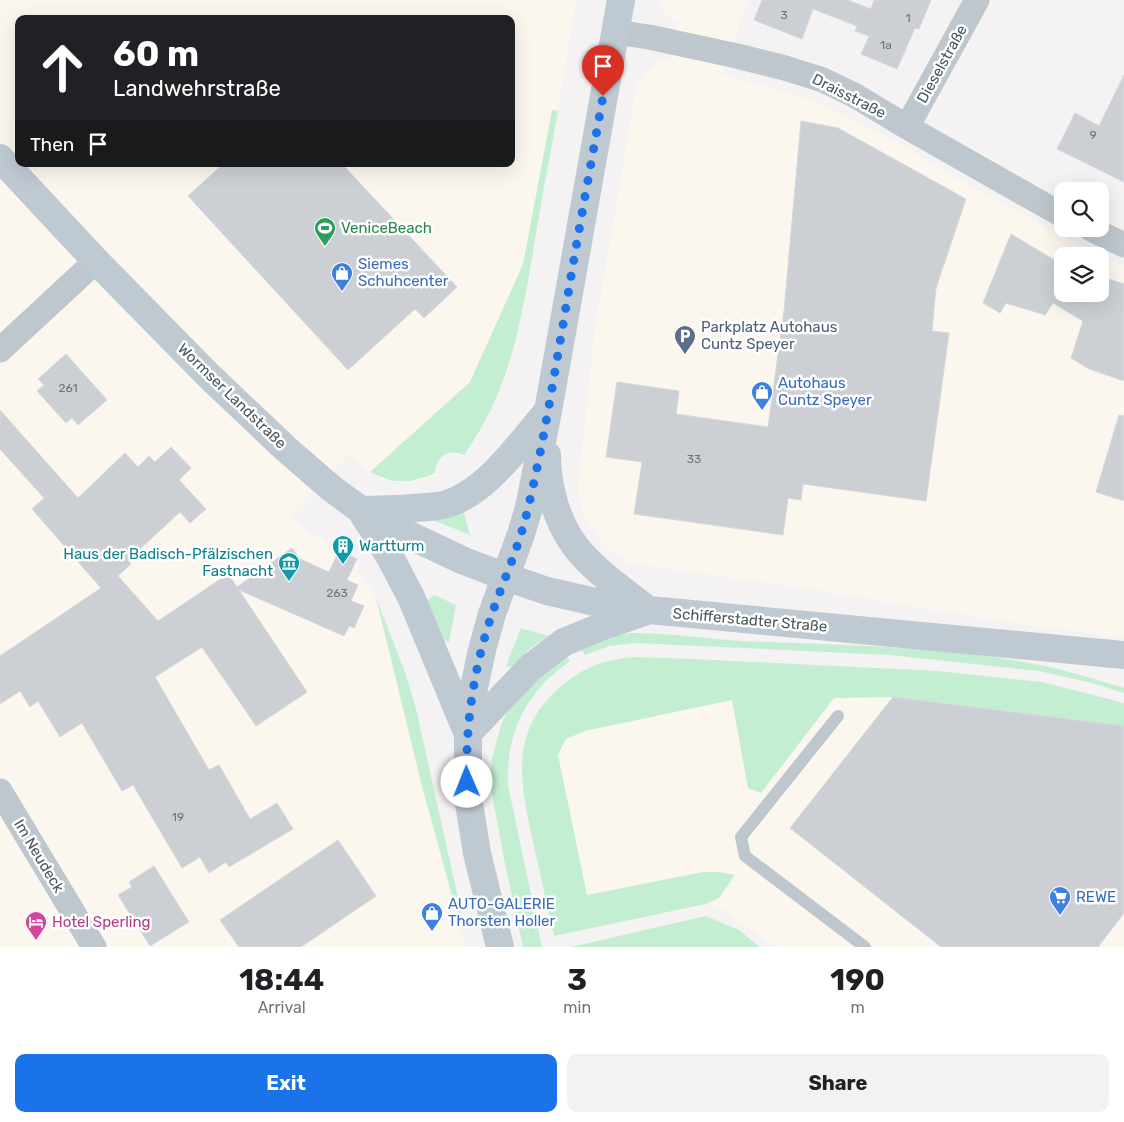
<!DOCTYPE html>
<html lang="en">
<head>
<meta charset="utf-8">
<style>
  :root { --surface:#fff; --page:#f2f2f2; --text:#202124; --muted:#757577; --accent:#1a73e8 }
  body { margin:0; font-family:Rubik,sans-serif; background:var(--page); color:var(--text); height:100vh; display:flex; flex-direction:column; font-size:19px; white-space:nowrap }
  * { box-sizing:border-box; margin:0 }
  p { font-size:16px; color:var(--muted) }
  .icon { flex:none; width:28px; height:28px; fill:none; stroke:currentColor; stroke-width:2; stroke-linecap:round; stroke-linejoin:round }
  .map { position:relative; height:947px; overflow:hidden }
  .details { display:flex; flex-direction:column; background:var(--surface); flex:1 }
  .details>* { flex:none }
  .guide { position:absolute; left:15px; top:15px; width:500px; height:152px; border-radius:10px; box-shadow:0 5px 20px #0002; background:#202124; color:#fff; overflow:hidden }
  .controls { position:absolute; left:1054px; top:182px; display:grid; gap:10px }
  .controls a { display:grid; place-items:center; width:55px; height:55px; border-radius:10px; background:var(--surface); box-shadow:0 5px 20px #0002; font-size:25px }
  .pin { position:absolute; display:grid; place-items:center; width:42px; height:42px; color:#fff; margin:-51px -21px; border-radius:50% 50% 50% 0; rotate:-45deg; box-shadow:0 0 5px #0007 }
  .pin .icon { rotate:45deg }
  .me { position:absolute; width:55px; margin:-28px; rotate:359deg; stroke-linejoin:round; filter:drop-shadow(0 0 4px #0008) }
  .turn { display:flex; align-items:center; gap:18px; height:105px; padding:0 15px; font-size:22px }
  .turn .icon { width:65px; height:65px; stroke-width:2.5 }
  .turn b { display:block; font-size:35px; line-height:42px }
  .then { display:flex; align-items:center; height:48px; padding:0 15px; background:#0003; gap:10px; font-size:19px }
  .eta { display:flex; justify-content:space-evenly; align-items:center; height:85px; text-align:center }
  .eta b { font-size:30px; font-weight:700; line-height:35px }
  .primary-button { display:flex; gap:10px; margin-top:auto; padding:10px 15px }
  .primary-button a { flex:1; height:58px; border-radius:10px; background:var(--accent); color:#fff; font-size:20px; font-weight:700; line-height:58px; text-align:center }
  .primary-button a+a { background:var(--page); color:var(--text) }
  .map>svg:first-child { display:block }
</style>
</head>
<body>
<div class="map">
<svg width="1124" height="947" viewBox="0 0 1124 947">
  <rect width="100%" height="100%" fill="#f4f2f2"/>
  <!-- commercial -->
  <path fill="#fcf7ee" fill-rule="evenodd" d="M 0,0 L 576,0 L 525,302 L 516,341 L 504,381 L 480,434 L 464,455 L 453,452 L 447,453 L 438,461 L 435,473 L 418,481 L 401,483 L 385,480 L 370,472 L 350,454 L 290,515 L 300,525 L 322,540 L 339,551 L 357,559 L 359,573 L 376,598 L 423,790 L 465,947 L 0,947 ZM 19,19 L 511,19 L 511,164 L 19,164 Z
    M 656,0 L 748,0 L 722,74 L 816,101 L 900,144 L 970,186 L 1100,256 L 1124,266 L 1124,637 L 1031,626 L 797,587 L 630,563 L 615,555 L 603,544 L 596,534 L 584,516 L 578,489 L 595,329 L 636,89 L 644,73 L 658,63 L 671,60 L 678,23 L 668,17 L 662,10 ZM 1062,256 L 1100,256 L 1100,294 L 1062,294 Z
    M 635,657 L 693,659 L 939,671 L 1042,682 L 1124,703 L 1124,947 L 775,947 L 726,911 L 706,904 L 554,936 L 521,781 L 523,749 L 527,734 L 536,715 L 551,694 L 569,679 L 598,663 L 616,659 Z"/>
  <!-- green -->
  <path fill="#c4eed2" d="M 552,110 L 558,111 C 550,156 541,202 534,247 C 521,322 510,392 464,455 C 449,448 436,456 435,473 C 409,484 396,485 370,472 L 470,382 L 523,264 Z
    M 463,510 L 470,535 L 428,518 Z
    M 434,595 L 456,605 L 449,642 L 440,639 L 427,601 Z
    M 376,598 L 405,672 L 416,709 L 462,916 L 458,917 L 423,790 Z
    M 521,628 L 548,636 L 528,650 L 512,667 L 506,666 Z
    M 632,633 C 676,633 720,641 764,642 C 852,645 942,647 1029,663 C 1061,668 1093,679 1124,688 L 1124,693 L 1092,683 L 1039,671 L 928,659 L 889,655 L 635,643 L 609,646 L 585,655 L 578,646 L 614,635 Z
    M 564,653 L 570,661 C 526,692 506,732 508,785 L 542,947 L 523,947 L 504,859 L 491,788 L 492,759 L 501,725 L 508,710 Z
    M 635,657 L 693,659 L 939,671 L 1042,682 L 1124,703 L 1124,726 L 893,697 L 834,698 L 761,793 L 748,788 L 732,700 L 585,731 L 566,739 L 558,755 L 587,895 L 703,872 L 719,872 L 735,875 L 719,898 L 706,904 L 554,936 C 547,906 541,876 534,846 C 521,787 507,734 559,688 C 581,668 605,659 635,657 Z
    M 706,916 L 739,930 L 760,947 L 571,947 Z"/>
  <!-- building -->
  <path fill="#cccfd4" stroke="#d6d8dd" d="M 762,0 L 848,0 L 871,9 L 874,0 L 931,0 L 919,29 L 915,28 L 897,69 L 861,54 L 869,36 L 855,31 L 857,26 L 813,9 L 802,39 L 754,20 Z
    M 1124,75 L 1124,182 L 1057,149 L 1075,113 L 1099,126 Z
    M 801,121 L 838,128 L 966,199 L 936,288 L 932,331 L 949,333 L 926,501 L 803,484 L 801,500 L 788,498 L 783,535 L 634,514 L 642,462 L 606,457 L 617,382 L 679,391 L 676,414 L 768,427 L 784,311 Z
    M 223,164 L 342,164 L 457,287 L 424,318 L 415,309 L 348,370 L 188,196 Z
    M 1011,234 L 1056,261 L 1062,263 L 1062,294 L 1100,294 L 1100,276 L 1124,284 L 1124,381 L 1089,369 L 1071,358 L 1083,321 L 1053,303 L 1045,315 L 1006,303 L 1000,313 L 983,303 Z
    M 66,354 L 107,400 L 78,425 L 72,418 L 66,423 L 37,391 L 44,385 L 38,379 Z
    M 0,410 L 78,498 L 125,453 L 138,467 L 149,456 L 155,462 L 171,447 L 191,468 L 179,480 L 206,509 L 190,523 L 180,512 L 128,560 L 131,564 L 118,576 L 158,621 L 228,574 L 237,587 L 292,548 L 300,559 L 329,572 L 339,551 L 357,559 L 347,580 L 358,585 L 351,601 L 364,606 L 354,628 L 349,626 L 344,636 L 239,590 L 307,692 L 256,726 L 202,647 L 155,677 L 209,770 L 219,765 L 250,819 L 277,803 L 293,829 L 229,867 L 226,862 L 209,873 L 200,857 L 182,868 L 133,785 L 122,791 L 82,723 L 60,737 L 38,701 L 30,707 L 20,691 L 0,704 L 0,656 L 101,588 L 32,509 L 44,498 L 0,449 Z
    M 1119,415 L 1124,416 L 1124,501 L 1096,492 Z
    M 893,697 L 1124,726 L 1124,913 L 1098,947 L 941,947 L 790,828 Z
    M 338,840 L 376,896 L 301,947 L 239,947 L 220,920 Z
    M 154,866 L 189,922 L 150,946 L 118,895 L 132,887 L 129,882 Z"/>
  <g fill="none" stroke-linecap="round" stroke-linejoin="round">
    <!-- service -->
    <path stroke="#bec7cd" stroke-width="12" d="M 838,716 L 741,837 L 745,856 L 865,947"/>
    <!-- minor -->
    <path stroke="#bec7cd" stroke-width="25" d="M 615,32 L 649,37 L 737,56 L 785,68 L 823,80 L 854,95 L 907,127 L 1062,215
      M 907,127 L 977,0
      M 1091,229 L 1124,245
      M 0,350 L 96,261
      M 0,791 L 94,947"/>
    <!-- secondary -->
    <path stroke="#bfc9d2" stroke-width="28" d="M 0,158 L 96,261 L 209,376 L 285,448 L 331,488 L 361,510 L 392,527 L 464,561 L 506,577 L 547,591 L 604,604 L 649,610 L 1124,655
      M 547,455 C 547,483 555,516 571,540 C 588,567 623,590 648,610
      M 363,510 C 385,510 406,509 428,507 C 434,506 441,506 447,504 C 488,491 519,444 547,412
      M 362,512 L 390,557 L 411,597 L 467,732
      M 468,733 L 531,667 L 564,642 L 603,626 L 644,612
      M 500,947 L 477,853 L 468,797 L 468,733 L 472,697 L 482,650 L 492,614 L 521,534 L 529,508 L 548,411 L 621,0"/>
  </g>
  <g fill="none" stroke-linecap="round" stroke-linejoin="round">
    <!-- route -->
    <path stroke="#1a73e8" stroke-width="9" stroke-dasharray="0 16.2" d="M 467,782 C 465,725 474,666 493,611 C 505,577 520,544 528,508 C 543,446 553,382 564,319 C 576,244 590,170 603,96"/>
  </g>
  <!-- icons -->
  <defs>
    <g id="stadium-pin" transform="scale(1.125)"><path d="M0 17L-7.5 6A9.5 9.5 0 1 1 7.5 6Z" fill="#2e9e5b" stroke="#fff"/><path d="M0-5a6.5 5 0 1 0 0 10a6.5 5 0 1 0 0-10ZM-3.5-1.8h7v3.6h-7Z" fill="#fff"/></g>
    <g id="shop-pin" transform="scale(1.125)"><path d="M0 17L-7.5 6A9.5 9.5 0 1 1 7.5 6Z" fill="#3f7fe0" stroke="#fff"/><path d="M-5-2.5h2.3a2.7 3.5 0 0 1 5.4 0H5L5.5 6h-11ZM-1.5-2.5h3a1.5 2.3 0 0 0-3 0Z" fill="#fff"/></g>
    <g id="parking-pin" transform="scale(1.125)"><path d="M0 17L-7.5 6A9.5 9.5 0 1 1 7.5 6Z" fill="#5c6f8a" stroke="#fff"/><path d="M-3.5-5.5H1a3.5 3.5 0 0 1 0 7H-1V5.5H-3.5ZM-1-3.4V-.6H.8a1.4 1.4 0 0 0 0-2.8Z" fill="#fff"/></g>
    <g id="building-pin" transform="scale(1.125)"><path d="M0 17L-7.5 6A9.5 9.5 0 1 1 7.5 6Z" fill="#0f9aa8" stroke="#fff"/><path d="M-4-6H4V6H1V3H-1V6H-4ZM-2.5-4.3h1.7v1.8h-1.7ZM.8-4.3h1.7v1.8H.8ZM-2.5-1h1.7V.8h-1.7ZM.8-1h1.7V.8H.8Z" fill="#fff"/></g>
    <g id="museum-pin" transform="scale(1.125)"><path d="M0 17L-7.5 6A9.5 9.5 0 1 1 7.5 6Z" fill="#0f9aa8" stroke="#fff"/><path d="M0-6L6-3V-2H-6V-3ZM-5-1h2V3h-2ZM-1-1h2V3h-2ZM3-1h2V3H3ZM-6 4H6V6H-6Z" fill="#fff"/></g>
    <g id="supermarket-pin" transform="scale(1.125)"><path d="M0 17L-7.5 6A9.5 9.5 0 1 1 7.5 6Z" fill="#3f7fe0" stroke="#fff"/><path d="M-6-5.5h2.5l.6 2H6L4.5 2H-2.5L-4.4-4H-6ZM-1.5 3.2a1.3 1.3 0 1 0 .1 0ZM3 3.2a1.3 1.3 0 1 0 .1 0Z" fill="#fff"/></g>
    <g id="hotel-pin" transform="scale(1.125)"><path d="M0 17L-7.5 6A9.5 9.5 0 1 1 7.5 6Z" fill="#d1479c" stroke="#fff"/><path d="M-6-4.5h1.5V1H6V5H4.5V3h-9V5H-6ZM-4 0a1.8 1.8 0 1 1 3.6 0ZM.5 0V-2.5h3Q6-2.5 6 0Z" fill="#fff"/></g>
  </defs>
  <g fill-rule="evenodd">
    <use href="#stadium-pin" x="325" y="228"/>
    <use href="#shop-pin" x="342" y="273"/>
    <use href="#parking-pin" x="685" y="336"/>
    <use href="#shop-pin" x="762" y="392"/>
    <use href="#building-pin" x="343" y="546"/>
    <use href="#museum-pin" x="289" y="563"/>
    <use href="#supermarket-pin" x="1060" y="897"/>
    <use href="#shop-pin" x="432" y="913"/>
    <use href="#hotel-pin" x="36" y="922"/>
  </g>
  <g text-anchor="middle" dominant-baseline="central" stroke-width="5" stroke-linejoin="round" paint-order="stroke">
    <!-- number labels -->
    <g font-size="12" fill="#6a747c">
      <text x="784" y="15">3</text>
      <text x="908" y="18">1</text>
      <text x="886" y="45">1a</text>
      <text x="1093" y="135">9</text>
      <text x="68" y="388">261</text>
      <text x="694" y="459">33</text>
      <text x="337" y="593">263</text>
      <text x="178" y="817">19</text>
    </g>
    <!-- street labels -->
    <g font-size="15" fill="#4a565e" stroke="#fff">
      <text transform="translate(942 64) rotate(-61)">Dieselstraße</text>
      <text transform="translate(849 96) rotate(27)">Draisstraße</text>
      <text transform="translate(232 396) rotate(44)">Wormser Landstraße</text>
      <text transform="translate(750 620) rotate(5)">Schifferstadter Straße</text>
      <text transform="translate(39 856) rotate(59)">Im Neudeck</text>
    </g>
    <!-- leisure labels -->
    <g font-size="15" fill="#27864d" stroke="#fff" text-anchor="start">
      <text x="341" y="228">VeniceBeach</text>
    </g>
    <!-- shop labels -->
    <g font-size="15" fill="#366cbe" stroke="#fff" text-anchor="start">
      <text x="358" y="264">Siemes<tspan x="358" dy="17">Schuhcenter</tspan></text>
      <text x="778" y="383">Autohaus<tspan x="778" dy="17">Cuntz Speyer</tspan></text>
      <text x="1076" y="897">REWE</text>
      <text x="448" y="904">AUTO-GALERIE<tspan x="448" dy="17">Thorsten Holler</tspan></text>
    </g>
    <!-- service labels -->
    <g font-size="15" fill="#4e5e75" stroke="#fff" text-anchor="start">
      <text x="701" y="327">Parkplatz Autohaus<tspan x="701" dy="17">Cuntz Speyer</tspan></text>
    </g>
    <!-- culture labels -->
    <g font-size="15" fill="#0d838f" stroke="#fff" text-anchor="start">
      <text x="359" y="546">Wartturm</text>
      <text x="273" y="554" text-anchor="end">Haus der Badisch-Pfälzischen<tspan x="273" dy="17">Fastnacht</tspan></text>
    </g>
    <!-- hotel labels -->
    <g font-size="15" fill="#b23c85" stroke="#fff" text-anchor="start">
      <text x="52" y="922">Hotel Sperling</text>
    </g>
  </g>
</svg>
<div class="controls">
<a><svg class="icon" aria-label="search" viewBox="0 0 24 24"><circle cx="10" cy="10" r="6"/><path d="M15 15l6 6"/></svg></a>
<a><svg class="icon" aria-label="layers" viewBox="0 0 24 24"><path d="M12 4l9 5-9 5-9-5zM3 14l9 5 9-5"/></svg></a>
</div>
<div class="pin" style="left:603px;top:96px;background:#d93025"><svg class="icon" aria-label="arrive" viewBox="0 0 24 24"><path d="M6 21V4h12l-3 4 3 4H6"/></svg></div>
<svg class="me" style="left:467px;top:782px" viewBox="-20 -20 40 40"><circle r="19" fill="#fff"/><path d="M0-13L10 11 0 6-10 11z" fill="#1a73e8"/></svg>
<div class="guide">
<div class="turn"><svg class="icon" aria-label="ahead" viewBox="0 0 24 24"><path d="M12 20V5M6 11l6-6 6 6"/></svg><div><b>60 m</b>Landwehrstraße</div></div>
<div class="then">Then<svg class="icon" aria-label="arrive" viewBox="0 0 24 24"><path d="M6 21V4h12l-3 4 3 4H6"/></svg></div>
</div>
</div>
<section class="details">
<div class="eta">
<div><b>18:44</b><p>Arrival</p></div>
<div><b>3</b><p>min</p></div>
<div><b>190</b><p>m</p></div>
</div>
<div class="primary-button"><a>Exit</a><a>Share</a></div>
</section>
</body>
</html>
